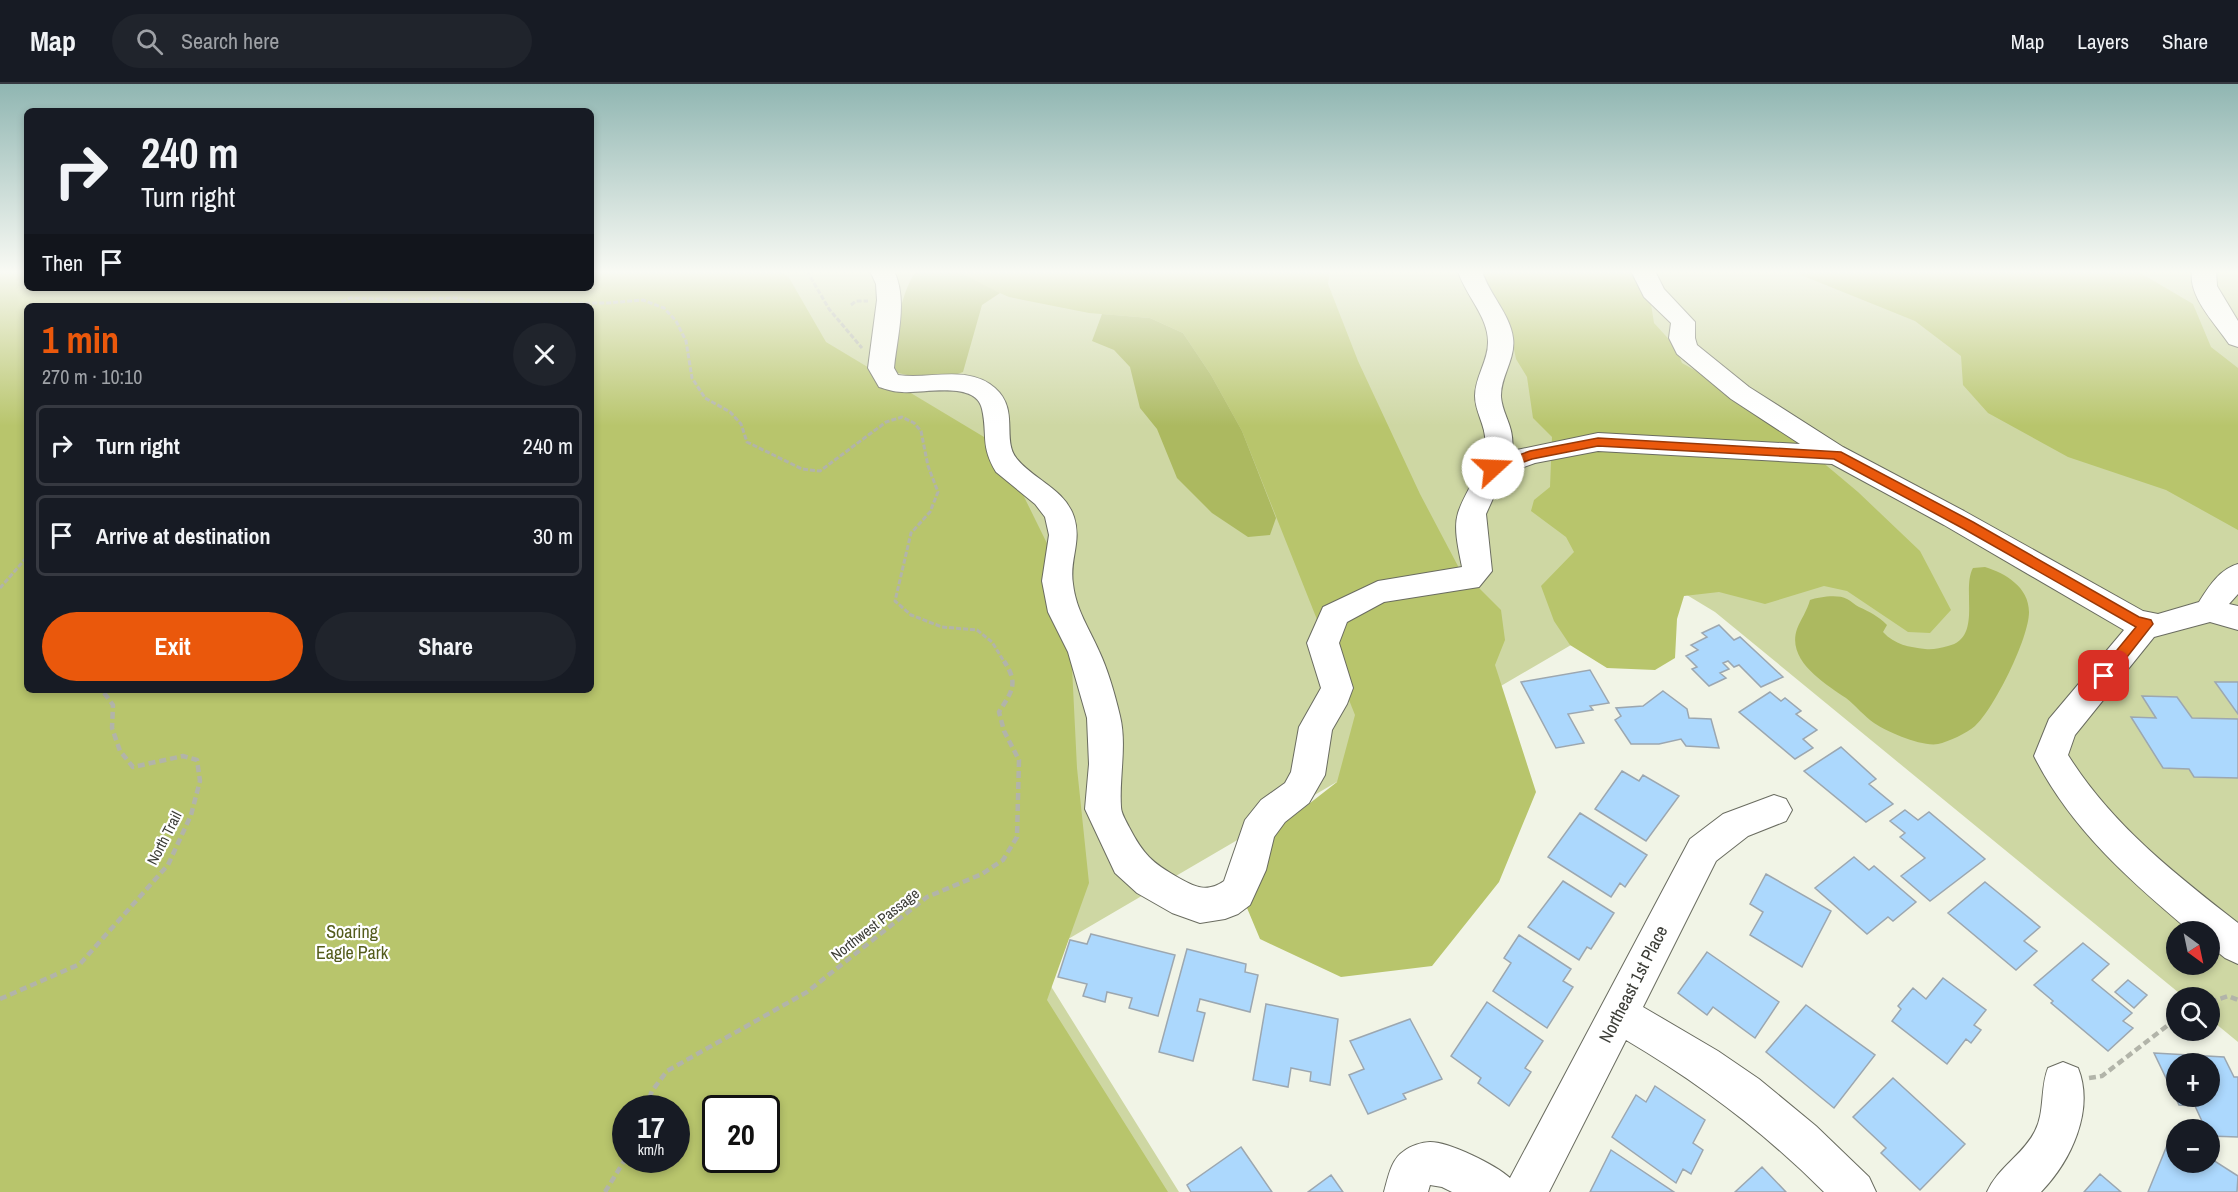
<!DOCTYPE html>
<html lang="en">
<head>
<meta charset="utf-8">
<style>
  :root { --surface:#171b24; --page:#20242c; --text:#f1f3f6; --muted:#9ea1a6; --line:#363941; --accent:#ea580c }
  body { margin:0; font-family:"Archivo Narrow",sans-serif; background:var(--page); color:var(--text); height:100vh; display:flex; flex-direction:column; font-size:22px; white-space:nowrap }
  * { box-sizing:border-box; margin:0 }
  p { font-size:20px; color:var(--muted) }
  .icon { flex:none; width:33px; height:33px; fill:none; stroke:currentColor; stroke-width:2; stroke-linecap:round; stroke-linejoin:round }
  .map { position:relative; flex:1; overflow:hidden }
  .side { position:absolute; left:24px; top:219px; width:570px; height:390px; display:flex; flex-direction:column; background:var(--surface); border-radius:9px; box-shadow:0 3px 9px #0003 }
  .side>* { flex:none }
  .guide { position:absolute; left:24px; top:24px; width:570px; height:183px; border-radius:9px; box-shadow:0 3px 9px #0003; background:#171b24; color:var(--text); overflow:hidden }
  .needle { width:39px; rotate:147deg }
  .tools { position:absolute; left:2166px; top:837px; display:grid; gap:12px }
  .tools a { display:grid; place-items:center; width:54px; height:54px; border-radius:50%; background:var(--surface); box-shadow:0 3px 9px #0003; font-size:30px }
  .speed { position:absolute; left:612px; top:1011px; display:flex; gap:12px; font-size:30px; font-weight:700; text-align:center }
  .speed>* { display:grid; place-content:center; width:78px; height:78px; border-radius:50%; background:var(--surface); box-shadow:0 3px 9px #0003; line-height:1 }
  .speed small { font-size:15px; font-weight:400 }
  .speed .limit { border:3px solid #111; border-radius:9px; background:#fff; color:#111 }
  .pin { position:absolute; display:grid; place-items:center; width:51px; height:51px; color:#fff; margin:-26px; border-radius:12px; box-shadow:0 3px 9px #0006 }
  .me { position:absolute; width:66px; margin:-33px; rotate:70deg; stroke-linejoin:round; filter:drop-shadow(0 0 4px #0008) }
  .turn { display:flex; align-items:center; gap:21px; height:126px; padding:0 18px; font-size:27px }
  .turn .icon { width:78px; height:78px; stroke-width:2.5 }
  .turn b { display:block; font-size:42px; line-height:51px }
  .then { display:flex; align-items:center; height:57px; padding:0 18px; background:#0003; gap:12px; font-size:22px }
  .round { display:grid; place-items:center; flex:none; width:63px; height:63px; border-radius:32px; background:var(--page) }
  .overview { display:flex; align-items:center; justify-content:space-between; height:102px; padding:0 18px }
  h1 { font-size:36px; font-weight:800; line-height:45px; color:var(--accent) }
  .action { display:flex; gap:12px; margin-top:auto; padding:12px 18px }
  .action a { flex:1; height:69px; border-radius:36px; background:var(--accent); color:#fff; font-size:24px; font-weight:800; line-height:69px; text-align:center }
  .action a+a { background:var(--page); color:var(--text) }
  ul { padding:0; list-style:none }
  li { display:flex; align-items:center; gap:18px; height:81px; margin:0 12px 9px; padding:0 6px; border:3px solid var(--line); border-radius:9px }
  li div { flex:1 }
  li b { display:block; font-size:22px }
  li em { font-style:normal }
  header { display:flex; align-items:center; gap:36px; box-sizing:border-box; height:84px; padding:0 30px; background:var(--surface); border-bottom:2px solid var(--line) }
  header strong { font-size:28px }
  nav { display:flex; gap:33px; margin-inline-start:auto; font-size:21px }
  .search { width:420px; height:54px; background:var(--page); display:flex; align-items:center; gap:15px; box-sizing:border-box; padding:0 21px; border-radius:33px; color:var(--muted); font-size:22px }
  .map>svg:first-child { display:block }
</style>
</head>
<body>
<header>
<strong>Map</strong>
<div class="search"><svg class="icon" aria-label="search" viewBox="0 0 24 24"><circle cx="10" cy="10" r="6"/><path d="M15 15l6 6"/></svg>Search here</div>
<nav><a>Map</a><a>Layers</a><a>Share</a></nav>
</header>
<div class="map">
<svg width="2238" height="1108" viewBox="0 0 2238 1108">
  <rect width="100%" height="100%" fill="#f1f4e6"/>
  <!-- green -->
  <path fill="#ced7a3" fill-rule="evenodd" d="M 0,187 L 27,187 L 27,204 L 591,204 L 591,187 L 2238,187 L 2238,958 L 2210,935 L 2210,914 L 2184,913 L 1715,528 L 1672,502 L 1034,875 L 1179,1108 L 0,1108 ZM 27,222 L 591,222 L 591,606 L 27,606 ZM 2176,848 L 2210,848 L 2210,880 L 2176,880 ZM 626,1024 L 676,1024 L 676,1076 L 626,1076 ZM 716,1024 L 766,1024 L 766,1076 L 716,1076 Z"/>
  <!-- forest -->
  <path fill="#b8c56c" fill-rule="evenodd" d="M 0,187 L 27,187 L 27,204 L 591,204 L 591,187 L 780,187 L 788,192 L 826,258 L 999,362 L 1068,502 L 1077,684 L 1089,799 L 1047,916 L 1168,1108 L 0,1108 ZM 27,222 L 591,222 L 591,606 L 27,606 ZM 626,1024 L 676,1024 L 676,1076 L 626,1076 ZM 716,1024 L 766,1024 L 766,1076 L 716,1076 Z
    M 957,187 L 1330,187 L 1328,200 L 1358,277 L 1420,410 L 1459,484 L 1501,526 L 1505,556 L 1495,581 L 1536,708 L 1499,798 L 1432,882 L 1341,893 L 1260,855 L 1242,812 L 1273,748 L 1337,698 L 1355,631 L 1242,347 L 1211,291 L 1183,249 L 1150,234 L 1089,229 L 1009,213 L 964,193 Z
    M 1479,187 L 1633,187 L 1651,220 L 1654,239 L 1675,262 L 1682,279 L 1712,296 L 1802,361 L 1858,408 L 1920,467 L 1951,526 L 1930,549 L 1908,548 L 1847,507 L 1824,502 L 1765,520 L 1719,508 L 1684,512 L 1677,535 L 1675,574 L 1655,586 L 1607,584 L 1570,561 L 1554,537 L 1541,502 L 1574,468 L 1566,453 L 1531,427 L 1534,416 L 1550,403 L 1552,353 L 1533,334 L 1527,293 L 1516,275 L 1510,246 Z
    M 1791,187 L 2137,187 L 2193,220 L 2211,263 L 2238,284 L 2238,446 L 2166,406 L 2068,373 L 1988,329 L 1963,301 L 1961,272 L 1915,237 Z"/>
  <!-- water -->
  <path fill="#acb960" d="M 916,187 L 957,187 L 1000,209 L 982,221 L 963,288 C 940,298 917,294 894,288 C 896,255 897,215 916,187 Z
    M 1102,230 L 1150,234 L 1183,249 L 1211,291 L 1242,347 L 1276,434 L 1270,451 L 1248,453 L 1212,429 L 1177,394 L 1157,345 L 1140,324 L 1130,283 L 1114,266 L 1092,257 Z
    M 1985,483 C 2005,489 2029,503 2029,528 C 2029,554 1994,625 1975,642 C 1967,649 1948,658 1938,660 C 1922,663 1887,648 1874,639 C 1864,632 1856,622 1846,614 C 1826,600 1786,577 1797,545 C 1801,535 1807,527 1810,516 C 1819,513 1838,510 1847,515 C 1851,517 1855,521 1859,523 C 1870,528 1878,532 1887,541 L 1883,548 C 1895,561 1909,563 1925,565 C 1933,566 1940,564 1948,562 C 1983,554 1961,505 1973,484 Z"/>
  <!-- building -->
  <path fill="#acd8fd" stroke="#9ca7b0" stroke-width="1.5" fill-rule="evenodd" d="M 1719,541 L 1734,556 L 1740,553 L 1783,593 L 1761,603 L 1739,581 L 1734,583 L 1728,577 L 1723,579 L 1729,585 L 1720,589 L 1726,594 L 1709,602 L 1692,585 L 1697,583 L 1686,572 L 1698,566 L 1691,561 L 1707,553 L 1702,549 Z
    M 1590,586 L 1609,619 L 1590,622 L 1593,626 L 1568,630 L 1584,659 L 1556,664 L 1521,598 Z
    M 2215,598 L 2238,598 L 2238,630 Z
    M 1663,607 L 1687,625 L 1689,634 L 1711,635 L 1719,664 L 1686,662 L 1681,655 L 1659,660 L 1631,660 L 1615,636 L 1621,632 L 1616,624 L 1643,622 Z
    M 1770,608 L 1781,617 L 1785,614 L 1801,627 L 1796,630 L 1817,646 L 1803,655 L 1813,664 L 1795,675 L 1739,628 Z
    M 2142,612 L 2177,613 L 2192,634 L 2238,635 L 2238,694 L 2194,693 L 2189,685 L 2163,684 L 2131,633 L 2156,634 Z
    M 1841,663 L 1876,695 L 1869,700 L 1893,720 L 1866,738 L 1804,687 Z
    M 1622,687 L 1639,697 L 1643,691 L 1679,712 L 1646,757 L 1595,725 Z
    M 1905,726 L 1918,736 L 1929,728 L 1985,775 L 1930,817 L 1901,792 L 1925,774 L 1900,753 L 1905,749 L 1890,737 Z
    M 1580,729 L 1647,771 L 1625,803 L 1620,799 L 1611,813 L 1548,773 Z
    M 1854,773 L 1869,786 L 1874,782 L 1916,818 L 1893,837 L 1888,833 L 1867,850 L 1815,804 Z
    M 1766,790 L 1831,827 L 1802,883 L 1750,851 L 1763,828 L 1750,820 Z
    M 1563,797 L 1614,829 L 1591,865 L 1587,863 L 1579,876 L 1528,843 Z
    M 1985,798 L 2040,843 L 2024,857 L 2037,867 L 2016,886 L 1948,829 Z
    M 1091,850 L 1175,871 L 1158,932 L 1129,924 L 1132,914 L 1107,908 L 1105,918 L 1083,912 L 1087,900 L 1058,893 L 1070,856 L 1087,860 Z
    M 1519,851 L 1571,885 L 1563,897 L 1573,903 L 1547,944 L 1493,907 L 1511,879 L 1504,874 Z
    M 2083,859 L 2109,880 L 2092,896 L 2132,929 L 2123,937 L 2133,944 L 2108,967 L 2051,919 L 2053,917 L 2034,901 Z
    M 1187,865 L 1246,880 L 1245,888 L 1258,891 L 1250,928 L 1200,915 L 1197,927 L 1205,929 L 1193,977 L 1159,968 Z
    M 1707,868 L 1779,918 L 1755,954 L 1713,923 L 1707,931 L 1678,909 Z
    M 1943,894 L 1986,926 L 1974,941 L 1981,946 L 1971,959 L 1966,955 L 1947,980 L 1892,937 L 1901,925 L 1898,922 L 1913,904 L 1926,915 Z
    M 2128,896 L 2147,911 L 2134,924 L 2115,908 Z
    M 1487,918 L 1543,957 L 1525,984 L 1531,988 L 1509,1022 L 1478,999 L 1481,994 L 1451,972 Z
    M 1266,920 L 1338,935 L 1330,1001 L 1310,997 L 1311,988 L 1291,984 L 1288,1003 L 1253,996 Z
    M 1806,921 L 1875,971 L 1834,1024 L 1766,968 Z
    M 1410,935 L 1442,995 L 1403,1010 L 1406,1015 L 1368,1030 L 1349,991 L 1364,985 L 1350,957 Z
    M 2154,969 L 2224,973 L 2234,993 L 2238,993 L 2238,1053 L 2210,1052 L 2210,1046 L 2206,1046 L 2195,1022 L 2179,1021 ZM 2176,980 L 2210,980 L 2210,1012 L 2176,1012 Z
    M 1893,994 L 1965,1060 L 1920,1106 L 1881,1069 L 1886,1064 L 1853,1033 Z
    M 1655,1002 L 1705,1036 L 1693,1059 L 1703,1066 L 1691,1090 L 1683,1085 L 1676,1099 L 1612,1053 L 1636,1011 L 1646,1018 Z
    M 2172,1049 L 2176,1053 L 2176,1078 L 2210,1078 L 2210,1074 L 2238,1092 L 2237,1108 L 2148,1108 Z
    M 1241,1063 L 1272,1108 L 1191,1108 L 1187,1101 Z
    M 1611,1066 L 1674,1108 L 1590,1108 Z
    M 1762,1083 L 1786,1108 L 1735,1108 Z
    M 2100,1090 L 2121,1108 L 2084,1108 Z
    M 1331,1091 L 1343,1108 L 1308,1108 Z"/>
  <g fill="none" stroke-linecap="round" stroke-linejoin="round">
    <!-- minor casing -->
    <g stroke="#6a6c60" stroke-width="2">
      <path id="minor" d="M 870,187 L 894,187 C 908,216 897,253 894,284 L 898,291 C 929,296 968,280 995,304 C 1020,326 1001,356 1017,375 C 1034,396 1065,405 1074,433 C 1082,458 1069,476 1073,500 C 1076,526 1089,544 1099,567 C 1108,586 1115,611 1120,632 C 1127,661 1119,693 1121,723 C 1121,729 1126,737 1129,743 C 1143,770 1152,779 1179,794 C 1195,803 1207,809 1224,797 L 1245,736 L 1261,716 L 1285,699 L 1291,688 L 1299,643 L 1321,604 L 1307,559 L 1323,523 L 1378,497 L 1462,483 C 1459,467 1453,445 1458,429 C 1465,407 1482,388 1485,365 C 1488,343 1475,330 1475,312 C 1475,293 1488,277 1488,259 C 1489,233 1465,211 1458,187 L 1482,187 C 1489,210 1510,230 1513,254 C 1516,275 1500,293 1501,313 C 1503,333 1515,342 1512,367 L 1598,349 L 1800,360 L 1731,315 L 1677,270 L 1669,254 L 1671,239 L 1644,213 L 1631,187 L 1655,187 L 1664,205 L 1695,238 L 1695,254 L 1697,261 L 1749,303 L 1843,363 L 1964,427 L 2143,527 L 2158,530 L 2199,518 C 2209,502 2220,485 2238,480 L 2238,510 L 2229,520 L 2238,522 L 2238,546 L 2210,538 L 2154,553 L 2075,651 L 2068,671 C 2111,740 2175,790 2238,839 L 2238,880 L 2225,874 L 2210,862 L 2210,848 L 2191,848 C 2130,797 2070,744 2034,672 L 2049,635 L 2124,546 L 1944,441 L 1832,380 L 1598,367 L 1535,379 L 1504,390 L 1486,430 L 1492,487 L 1479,503 L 1384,518 L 1347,538 L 1339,559 L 1353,604 L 1347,620 L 1332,646 L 1325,691 L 1309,719 L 1285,738 L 1274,753 L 1266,786 L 1250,821 L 1238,830 L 1225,835 L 1200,839 L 1172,829 L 1137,809 L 1115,789 L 1085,725 L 1089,680 L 1087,634 L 1068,568 L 1048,528 L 1042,497 L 1049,451 L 1045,433 L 1035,420 L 996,388 C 980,361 988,352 982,325 C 976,296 922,310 902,308 C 894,308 886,305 879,303 L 868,284 L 877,216 L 876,200 Z
        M 2192,187 L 2216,187 L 2217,202 L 2238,237 L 2238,263 L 2229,260 C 2216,240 2188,213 2192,187 Z
        M 1774,711 L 1786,715 L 1792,726 L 1786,737 L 1748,752 L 1716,777 L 1643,923 L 1718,967 L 1759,995 L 1816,1042 L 1869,1093 L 1876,1108 L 1824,1108 C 1764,1048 1699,999 1626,956 L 1549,1108 L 1452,1108 L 1442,1103 L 1430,1101 L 1428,1108 L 1384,1108 C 1388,1094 1391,1075 1404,1067 C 1410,1062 1422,1058 1430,1058 C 1450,1058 1496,1081 1510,1094 L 1690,755 L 1723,730 Z
        M 2063,978 L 2078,984 C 2095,1026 2071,1077 2041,1108 L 1987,1108 C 1998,1083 2023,1071 2035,1047 C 2045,1028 2040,1004 2048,984 Z"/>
    </g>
    <!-- path-far1 -->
    <path stroke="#b2b4a9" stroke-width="3" stroke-dasharray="5 2" stroke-linecap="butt" d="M 807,187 L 829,225 L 862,264
      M 851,221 L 856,217 L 868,217
      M 328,222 L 351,214 L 399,216 L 454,214 L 500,220 L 607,219 L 643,216 L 664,224 L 676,237 L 686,257 L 692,294 L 705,314 L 730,328 L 741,340 L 747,358 L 802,385 L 820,387 L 886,338 L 902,333 L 914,339 L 921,347 L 928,382 L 938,408 L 930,428 L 911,449 L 895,517 L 911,531 L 942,543 L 977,546 L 992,558 L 1005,579
      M 0,504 L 27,473"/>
    <!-- path -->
    <path stroke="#b2b4a9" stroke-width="4.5" stroke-dasharray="7 4" stroke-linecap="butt" d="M 0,915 L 80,880 L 168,781 L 191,731 L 200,697 L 197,676 L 183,672 L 133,683 L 120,667 L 112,644 L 113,621 L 102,606
      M 2210,918 L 2228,912 L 2238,916
      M 2089,994 L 2102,992 L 2176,935
      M 645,1024 L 652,1007 L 667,987 L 807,908 L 927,813 L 982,790 L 1003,776 L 1017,753 L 1019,676 L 1004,647 L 999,628 C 1012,607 1019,600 1004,577
      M 605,1108 L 626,1074"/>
    <!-- minor -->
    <use href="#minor" fill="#fff" fill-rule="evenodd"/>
  </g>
  <!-- sky -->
  <linearGradient id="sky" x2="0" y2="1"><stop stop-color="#90b6b2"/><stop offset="0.55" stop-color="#f9faf4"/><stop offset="1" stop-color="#f9faf4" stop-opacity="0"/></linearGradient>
  <rect width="2238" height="342" fill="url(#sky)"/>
  <!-- route -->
  <path fill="#ea580c" stroke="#983908" stroke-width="1.5" d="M 1598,354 L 1841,368 L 1973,438 L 2139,533 L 2151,536 L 2153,540 L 2109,596 L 2099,596 L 2097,592 L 2099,588 L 2136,543 L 1964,445 L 1834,375 L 1598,362 L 1532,375 L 1493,389 L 1487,384 L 1488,382 L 1530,367 Z"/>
  <g text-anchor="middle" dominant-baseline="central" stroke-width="4.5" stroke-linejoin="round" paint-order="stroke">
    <!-- street labels -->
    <g font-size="15" fill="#3c3d37" stroke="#fff">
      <text transform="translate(164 754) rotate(-63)">North Trail</text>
      <text transform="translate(875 840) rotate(-38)">Northwest Passage</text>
    </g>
    <!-- near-park labels -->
    <g font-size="18" fill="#545c1c" stroke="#fff">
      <text x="352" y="847">Soaring<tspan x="352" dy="21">Eagle Park</tspan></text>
    </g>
    <!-- near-street labels -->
    <g font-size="18" fill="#3c3d37" stroke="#fff">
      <text transform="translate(1633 900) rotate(-63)">Northeast 1st Place</text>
    </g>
  </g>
</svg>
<div class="tools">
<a><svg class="needle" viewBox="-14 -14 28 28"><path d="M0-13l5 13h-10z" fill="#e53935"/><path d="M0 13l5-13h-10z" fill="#9ea1a6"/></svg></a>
<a><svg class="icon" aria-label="search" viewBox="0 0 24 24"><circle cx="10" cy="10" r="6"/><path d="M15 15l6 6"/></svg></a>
<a>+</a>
<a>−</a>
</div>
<div class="speed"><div>17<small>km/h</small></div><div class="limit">20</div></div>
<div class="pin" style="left:2104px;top:592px;background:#d93025"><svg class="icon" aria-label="arrive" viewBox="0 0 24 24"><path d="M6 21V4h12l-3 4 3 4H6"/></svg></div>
<svg class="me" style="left:1493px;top:384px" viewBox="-20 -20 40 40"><circle r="19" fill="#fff"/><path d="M0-13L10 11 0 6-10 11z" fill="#ea580c"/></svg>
<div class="guide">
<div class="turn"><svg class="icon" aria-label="right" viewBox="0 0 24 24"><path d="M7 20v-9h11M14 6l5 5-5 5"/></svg><div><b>240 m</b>Turn right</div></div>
<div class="then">Then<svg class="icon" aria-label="arrive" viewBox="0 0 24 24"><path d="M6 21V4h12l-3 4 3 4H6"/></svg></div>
</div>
<section class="side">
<div class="overview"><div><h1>1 min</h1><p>270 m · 10:10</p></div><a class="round"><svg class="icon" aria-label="close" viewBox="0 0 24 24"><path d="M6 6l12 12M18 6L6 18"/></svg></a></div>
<ul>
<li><svg class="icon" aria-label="right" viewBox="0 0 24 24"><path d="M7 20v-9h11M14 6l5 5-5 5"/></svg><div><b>Turn right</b></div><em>240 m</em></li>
<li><svg class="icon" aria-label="arrive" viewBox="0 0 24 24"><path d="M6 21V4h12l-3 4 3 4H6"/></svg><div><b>Arrive at destination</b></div><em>30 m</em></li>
</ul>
<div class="action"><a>Exit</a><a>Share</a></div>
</section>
</div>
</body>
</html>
